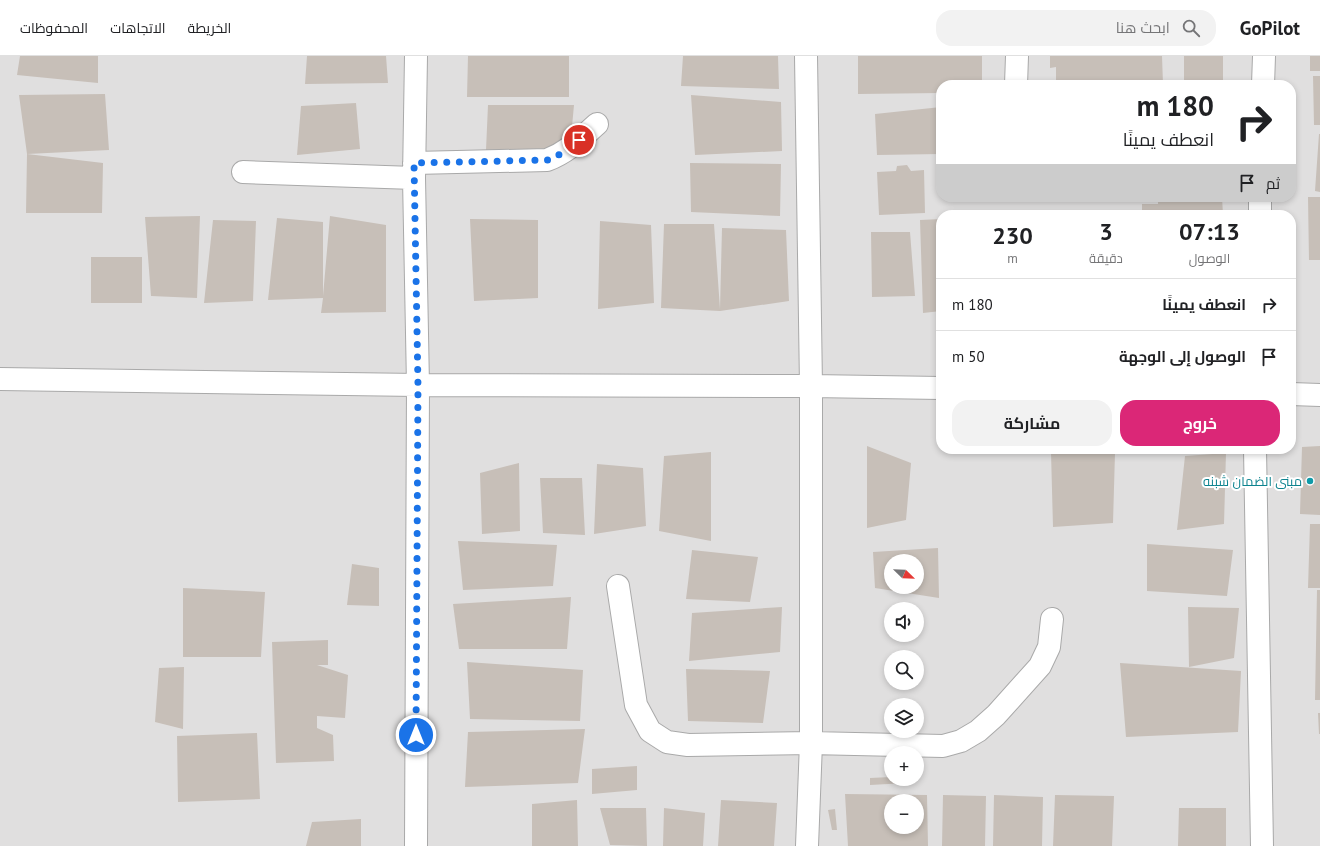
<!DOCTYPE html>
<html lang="ar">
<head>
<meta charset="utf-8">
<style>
  :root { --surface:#fff; --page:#f2f2f2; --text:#202124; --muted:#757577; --line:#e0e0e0; --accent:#db2777 }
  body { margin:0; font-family:"PT Sans",Cairo,sans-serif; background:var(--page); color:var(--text); direction:rtl; height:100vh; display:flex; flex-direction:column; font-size:15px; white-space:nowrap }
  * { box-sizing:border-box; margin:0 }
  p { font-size:13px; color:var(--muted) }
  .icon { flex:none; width:22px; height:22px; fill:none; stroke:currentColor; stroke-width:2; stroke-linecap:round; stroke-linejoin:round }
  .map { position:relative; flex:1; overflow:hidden; direction:ltr }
  .side { position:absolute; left:936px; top:154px; width:360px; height:244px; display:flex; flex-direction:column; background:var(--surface); border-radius:16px; box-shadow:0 2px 6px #0003; direction:rtl }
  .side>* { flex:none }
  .banner { position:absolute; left:936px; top:24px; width:360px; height:122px; border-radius:16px; box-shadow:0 2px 6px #0003; direction:rtl; background:#fff; color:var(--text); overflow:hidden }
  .needle { width:26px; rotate:113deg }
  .buttons { position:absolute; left:884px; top:498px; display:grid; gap:8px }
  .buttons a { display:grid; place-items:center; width:40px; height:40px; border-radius:50%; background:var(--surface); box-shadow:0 2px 6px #0003; font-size:20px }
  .pin { position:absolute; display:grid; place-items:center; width:34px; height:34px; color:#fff; margin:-17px; border:2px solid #fff; border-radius:50%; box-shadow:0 1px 4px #0007 }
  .me { position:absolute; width:44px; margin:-22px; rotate:0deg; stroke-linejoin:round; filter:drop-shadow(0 0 3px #0008) }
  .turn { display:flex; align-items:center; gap:14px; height:84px; padding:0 16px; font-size:18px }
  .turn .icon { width:52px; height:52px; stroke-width:2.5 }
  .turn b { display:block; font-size:28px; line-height:34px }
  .then { display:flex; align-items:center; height:38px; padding:0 16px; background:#0003; gap:8px; font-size:15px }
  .eta { display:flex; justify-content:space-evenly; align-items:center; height:68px; text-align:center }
  .eta b { font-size:24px; font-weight:700; line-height:28px }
  .primary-button { display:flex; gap:8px; margin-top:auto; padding:8px 16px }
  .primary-button a { flex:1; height:46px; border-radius:16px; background:var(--accent); color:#fff; font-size:16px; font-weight:700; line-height:46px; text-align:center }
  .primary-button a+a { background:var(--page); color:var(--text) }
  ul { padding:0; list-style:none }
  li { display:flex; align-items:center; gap:12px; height:52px; padding:0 16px; border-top:1px solid var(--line) }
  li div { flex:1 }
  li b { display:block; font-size:15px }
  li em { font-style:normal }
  header { display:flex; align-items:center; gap:24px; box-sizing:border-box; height:56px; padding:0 20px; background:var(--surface); border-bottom:1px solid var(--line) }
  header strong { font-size:19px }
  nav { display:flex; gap:22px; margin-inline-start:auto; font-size:14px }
  .search { width:280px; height:36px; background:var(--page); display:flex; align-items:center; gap:10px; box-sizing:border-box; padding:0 14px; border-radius:16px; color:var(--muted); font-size:15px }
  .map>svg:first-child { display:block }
</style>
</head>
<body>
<header>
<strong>GoPilot</strong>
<div class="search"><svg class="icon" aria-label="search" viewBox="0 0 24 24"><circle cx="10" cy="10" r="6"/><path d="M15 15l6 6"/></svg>ابحث هنا</div>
<nav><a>الخريطة</a><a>الاتجاهات</a><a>المحفوظات</a></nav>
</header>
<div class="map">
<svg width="1320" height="790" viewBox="0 0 1320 790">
  <rect width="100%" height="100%" fill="#f2efe9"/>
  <!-- residential -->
  <path fill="#e0dfdf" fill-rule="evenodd" d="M 0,0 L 1320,0 L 1320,790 L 0,790 ZM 941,29 L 1291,29 L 1291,141 L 941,141 ZM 941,159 L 1291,159 L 1291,393 L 941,393 ZM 891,505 L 917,505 L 917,531 L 891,531 ZM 891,553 L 917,553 L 917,579 L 891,579 ZM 891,601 L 917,601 L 917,627 L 891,627 ZM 891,649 L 917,649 L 917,675 L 891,675 ZM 891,697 L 917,697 L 917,723 L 891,723 ZM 891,745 L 917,745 L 917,771 L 891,771 Z"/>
  <!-- building -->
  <path fill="#c7bfb8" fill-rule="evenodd" d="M 20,0 L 98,0 L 98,27 L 17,19 Z
    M 307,0 L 386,0 L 388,27 L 305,28 Z
    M 468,0 L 569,0 L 569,41 L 467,41 Z
    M 683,0 L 778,0 L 779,33 L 681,30 Z
    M 858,0 L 982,0 L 982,29 L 941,29 L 941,37 L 858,38 Z
    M 1050,0 L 1162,0 L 1163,28 L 1056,26 L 1056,11 L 1050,12 Z
    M 1184,0 L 1223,0 L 1223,29 L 1184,29 Z
    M 1310,0 L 1320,0 L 1320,15 L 1310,15 Z
    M 1313,20 L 1320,20 L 1320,69 L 1314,69 Z
    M 105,38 L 109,94 L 27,98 L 19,39 Z
    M 691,39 L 781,46 L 782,95 L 695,99 Z
    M 356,47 L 360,93 L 297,99 L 301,50 Z
    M 488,49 L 574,49 L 570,92 L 486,94 Z
    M 941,51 L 941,98 L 877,99 L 875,58 Z
    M 1319,78 L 1320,78 L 1320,136 L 1315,135 Z
    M 27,98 L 103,107 L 102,157 L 26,157 Z
    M 690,107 L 781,108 L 780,160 L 691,156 Z
    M 907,109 L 911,115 L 924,114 L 925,157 L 879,159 L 877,116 L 896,115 L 897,110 Z
    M 1158,141 L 1222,141 L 1223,159 L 1142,159 L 1142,148 L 1158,148 Z
    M 1308,141 L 1320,141 L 1320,204 L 1309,204 Z
    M 200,160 L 197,242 L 151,240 L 145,161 Z
    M 330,160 L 386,169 L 386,256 L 321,257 L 323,242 L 268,244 L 277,162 L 323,166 L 323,240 Z
    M 470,163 L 538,164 L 538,242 L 474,245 Z
    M 941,163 L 941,255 L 923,257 L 920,164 Z
    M 213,164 L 256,165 L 253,245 L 204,247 Z
    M 600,165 L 651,169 L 654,247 L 598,253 Z
    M 664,168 L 714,168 L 720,253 L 722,172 L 786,174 L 789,245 L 720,255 L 661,252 Z
    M 871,176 L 910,176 L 915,240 L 872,241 Z
    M 91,201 L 142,201 L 142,247 L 91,247 Z
    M 867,390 L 911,407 L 906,464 L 867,472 Z
    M 1320,390 L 1320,459 L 1300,458 L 1302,391 Z
    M 711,396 L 711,485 L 659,475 L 664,400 Z
    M 1051,396 L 1115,397 L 1113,467 L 1053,471 Z
    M 1226,397 L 1224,468 L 1177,474 L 1185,400 Z
    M 519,407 L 520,475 L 482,478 L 480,417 Z
    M 597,408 L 643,412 L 646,470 L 594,478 Z
    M 540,422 L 582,422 L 585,479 L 543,477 Z
    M 1310,468 L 1320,468 L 1320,532 L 1308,532 Z
    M 458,485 L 557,489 L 553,530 L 463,534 Z
    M 1147,488 L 1233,494 L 1227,540 L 1147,535 Z
    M 938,492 L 939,542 L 875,532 L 873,496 ZM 891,505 L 917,505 L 917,531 L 891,531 Z
    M 692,494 L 758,501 L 750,546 L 686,543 Z
    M 352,508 L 379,512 L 379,550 L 347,549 Z
    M 183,532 L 265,536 L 261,601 L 183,601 Z
    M 1317,534 L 1320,534 L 1320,644 L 1315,644 Z
    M 571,541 L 567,593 L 459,593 L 453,548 Z
    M 782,551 L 780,596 L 689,605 L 692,557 Z
    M 1188,551 L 1239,552 L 1234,602 L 1189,611 Z
    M 328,584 L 328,609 L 317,609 L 348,619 L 345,662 L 317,660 L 317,672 L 333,679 L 334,705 L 276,707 L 272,586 Z
    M 467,606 L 583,614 L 580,665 L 470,663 Z
    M 1120,607 L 1241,615 L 1238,676 L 1126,681 Z
    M 184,611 L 183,673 L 155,666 L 159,612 Z
    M 686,613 L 770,615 L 763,667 L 688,665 Z
    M 1318,657 L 1320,657 L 1320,678 L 1319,678 Z
    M 585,673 L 578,727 L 465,731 L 468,676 Z
    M 257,677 L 260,743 L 178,746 L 177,680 Z
    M 637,710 L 637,734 L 592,738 L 592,713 Z
    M 891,721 L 891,723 L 906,723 L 906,727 L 870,729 L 870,722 Z
    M 845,738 L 927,739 L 928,790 L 848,790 ZM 891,745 L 917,745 L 917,771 L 891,771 Z
    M 943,739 L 986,740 L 985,790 L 942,790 Z
    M 994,739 L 1043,741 L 1042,790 L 993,790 Z
    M 1055,739 L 1114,740 L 1112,790 L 1053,790 Z
    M 577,744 L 578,790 L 532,790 L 532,748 Z
    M 721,744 L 777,747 L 774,790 L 718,790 Z
    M 600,752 L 646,752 L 647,790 L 610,789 Z
    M 664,752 L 705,757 L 703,790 L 663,790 Z
    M 1179,752 L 1226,752 L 1226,790 L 1178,790 Z
    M 835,753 L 837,774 L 832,774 L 828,754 Z
    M 361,763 L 361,790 L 306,790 L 312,766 Z"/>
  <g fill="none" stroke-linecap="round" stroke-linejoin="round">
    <!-- minor casing -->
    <g stroke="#a9a9a9" stroke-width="24">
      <path id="minor" d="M 806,0 L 811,330 L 811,687 L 807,790
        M 1016,29 L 1017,0
        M 1263,29 L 1264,0
        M 414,107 L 547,104 C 568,96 580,83 597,68
        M 243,116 L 414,122
        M 1260,159 L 1260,141
        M 0,323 L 418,329 L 811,330 L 941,332
        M 1291,338 L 1320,339
        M 1255,393 L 1262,790
        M 618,530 L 636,649 L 650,675 L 667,686 L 688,689 L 811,687 L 943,690 L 961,685 L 978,675 L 996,659 L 1040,610 L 1049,591 L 1052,563
        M 416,790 L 418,329 L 414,122 L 416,0"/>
    </g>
    <!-- minor -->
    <use href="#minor" stroke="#fff" stroke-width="22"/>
  </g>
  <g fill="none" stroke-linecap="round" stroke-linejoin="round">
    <!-- route -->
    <path stroke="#1a73e8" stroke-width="7" stroke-dasharray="0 12.6" d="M 416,679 L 418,330 L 414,107 L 548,104 C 560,99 569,93 579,84"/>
  </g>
  <!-- markers -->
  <circle fill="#0f9aa8" stroke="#fff" stroke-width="1.5" cx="1310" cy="425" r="4"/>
  <g text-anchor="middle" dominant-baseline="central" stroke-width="4" stroke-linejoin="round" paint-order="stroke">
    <!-- culture labels -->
    <g font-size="13" fill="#0d838f" stroke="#fff" text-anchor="end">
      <text x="1302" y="425">مبنى الضمان شبنه</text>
    </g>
  </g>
</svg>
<div class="buttons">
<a><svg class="needle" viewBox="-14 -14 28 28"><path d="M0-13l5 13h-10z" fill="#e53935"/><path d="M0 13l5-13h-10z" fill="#757577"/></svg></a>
<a><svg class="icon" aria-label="sound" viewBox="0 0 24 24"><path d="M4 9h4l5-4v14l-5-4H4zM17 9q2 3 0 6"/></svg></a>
<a><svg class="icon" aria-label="search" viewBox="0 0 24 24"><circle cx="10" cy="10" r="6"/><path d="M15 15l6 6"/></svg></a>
<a><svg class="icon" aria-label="layers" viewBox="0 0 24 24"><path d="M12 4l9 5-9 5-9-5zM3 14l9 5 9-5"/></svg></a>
<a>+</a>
<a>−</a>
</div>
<div class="pin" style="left:579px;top:84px;background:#d93025"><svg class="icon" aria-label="arrive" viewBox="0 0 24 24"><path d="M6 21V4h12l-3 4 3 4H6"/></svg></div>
<svg class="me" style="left:416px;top:679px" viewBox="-20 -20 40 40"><circle r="17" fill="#1a73e8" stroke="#fff" stroke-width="3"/><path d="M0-11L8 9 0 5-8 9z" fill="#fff"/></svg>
<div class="banner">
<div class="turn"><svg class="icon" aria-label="right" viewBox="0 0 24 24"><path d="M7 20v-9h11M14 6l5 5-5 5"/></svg><div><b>180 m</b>انعطف يمينًا</div></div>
<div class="then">ثم<svg class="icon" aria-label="arrive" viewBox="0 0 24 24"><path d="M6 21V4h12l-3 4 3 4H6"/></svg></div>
</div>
<section class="side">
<div class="eta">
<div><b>07:13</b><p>الوصول</p></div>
<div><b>3</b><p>دقيقة</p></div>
<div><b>230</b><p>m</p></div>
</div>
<ul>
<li><svg class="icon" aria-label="right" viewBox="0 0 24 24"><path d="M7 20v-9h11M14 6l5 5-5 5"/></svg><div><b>انعطف يمينًا</b></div><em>180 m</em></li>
<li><svg class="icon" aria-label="arrive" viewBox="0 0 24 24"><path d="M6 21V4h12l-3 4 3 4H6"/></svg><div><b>الوصول إلى الوجهة</b></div><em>50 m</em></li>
</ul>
<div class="primary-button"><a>خروج</a><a>مشاركة</a></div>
</section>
</div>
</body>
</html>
